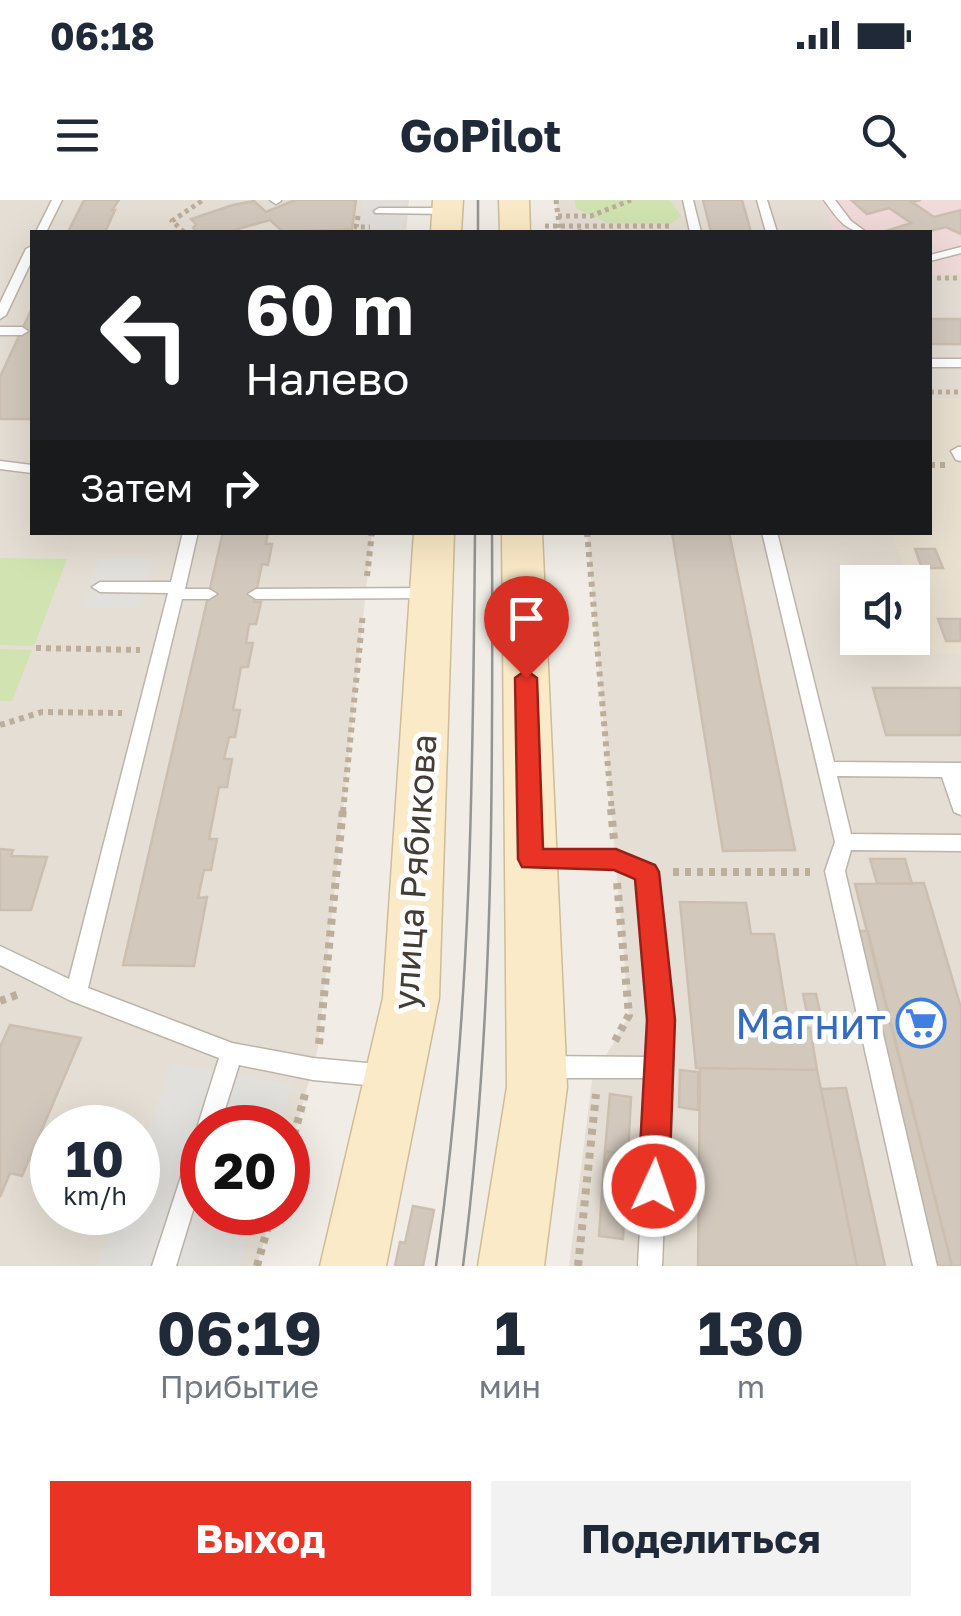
<!DOCTYPE html>
<html lang="ru">
<head>
<meta charset="utf-8">
<style>
  :root { --surface:#fff; --page:#f2f2f3; --text:#1f2937; --muted:#747a83; --accent:#e93325 }
  body { margin:0; font-family:"Golos Text",sans-serif; background:var(--page); color:var(--text); height:100vh; display:flex; flex-direction:column; font-size:38px; white-space:nowrap }
  * { box-sizing:border-box; margin:0 }
  p { font-size:32px; color:var(--muted) }
  .icon { flex:none; width:55px; height:55px; fill:none; stroke:currentColor; stroke-width:2; stroke-linecap:round; stroke-linejoin:round }
  .map { position:relative; height:1066px; overflow:hidden }
  .drawer { display:flex; flex-direction:column; background:var(--surface); flex:1 }
  .drawer>* { flex:none }
  .hud { position:absolute; left:30px; top:30px; width:902px; height:305px; border-radius:0px; box-shadow:0 10px 40px #0002; background:#202124; color:#fff; overflow:hidden }
  .buttons { position:absolute; left:840px; top:365px; display:grid; gap:20px }
  .buttons a { display:grid; place-items:center; width:90px; height:90px; border-radius:0px; background:var(--surface); box-shadow:0 10px 40px #0002; font-size:50px }
  .speed { position:absolute; left:30px; top:905px; display:flex; gap:20px; font-size:50px; font-weight:700; text-align:center }
  .speed>* { display:grid; place-content:center; width:130px; height:130px; border-radius:50%; background:var(--surface); box-shadow:0 10px 40px #0002; line-height:1 }
  .speed small { font-size:25px; font-weight:400 }
  .speed .limit { border:15px solid #d22; background:#fff; color:#111 }
  .pin { position:absolute; display:grid; place-items:center; width:85px; height:85px; color:#fff; margin:-102px -42px; border-radius:50% 50% 50% 0; rotate:-45deg; box-shadow:0 0 10px #0007 }
  .pin .icon { rotate:45deg }
  .me { position:absolute; width:110px; margin:-55px; rotate:3deg; stroke-linejoin:round; filter:drop-shadow(0 0 8px #0008) }
  .turn { display:flex; align-items:center; gap:35px; height:210px; padding:0 50px; font-size:45px }
  .turn .icon { width:130px; height:130px; stroke-width:2.5 }
  .turn b { display:block; font-size:70px; line-height:85px }
  .then { display:flex; align-items:center; height:95px; padding:0 50px; background:#0003; gap:20px; font-size:38px }
  .eta { display:flex; justify-content:space-evenly; align-items:center; height:170px; text-align:center }
  .eta b { font-size:60px; font-weight:700; line-height:70px }
  .cta { display:flex; gap:20px; margin-top:auto; padding:20px 50px }
  .cta a { flex:1; height:115px; border-radius:0px; background:var(--accent); color:#fff; font-size:40px; font-weight:700; line-height:115px; text-align:center }
  .cta a+a { background:var(--page); color:var(--text) }
  .status { display:flex; justify-content:space-between; align-items:center; height:70px; padding:0 50px; background:var(--surface); direction:ltr }
  .status svg { height:28px; fill:currentColor }
  header { display:flex; justify-content:space-between; align-items:center; height:130px; padding:0 50px; background:var(--surface); font-size:45px; font-weight:700 }
  .map>svg:first-child { display:block }
</style>
</head>
<body>
<div class="status"><b>06:18</b><svg viewBox="0 0 49 12"><path d="M0 12V9h3v3zM5 12V6h3v6zM10 12V3h3v9zM15 12V0h3v12zM26 1h20v11H26zM47 4h2v5h-2z"/></svg></div>
<header><svg class="icon" aria-label="menu" viewBox="0 0 24 24"><path d="M4 6h16M4 12h16M4 18h16"/></svg>GoPilot<svg class="icon" aria-label="search" viewBox="0 0 24 24"><circle cx="10" cy="10" r="6"/><path d="M15 15l6 6"/></svg></header>
<div class="map">
<svg width="961" height="1066" viewBox="0 0 961 1066">
  <rect width="100%" height="100%" fill="#f1ede6"/>
  <!-- residential -->
  <path fill="#e5ded4" fill-rule="evenodd" d="M 0,0 L 409,0 L 406,32 L 32,32 L 32,332 L 372,333 L 318,848 L 288,958 L 288,928 L 202,928 L 202,1012 L 272,1013 L 257,1066 L 0,1066 ZM 52,928 L 138,928 L 138,1012 L 52,1012 Z
    M 556,0 L 961,0 L 961,1066 L 569,1066 L 592,880 L 629,815 L 587,333 L 930,332 L 930,32 L 560,32 ZM 858,382 L 912,382 L 912,438 L 858,438 Z"/>
  <!-- education -->
  <path fill="#e9e0d0" d="M 930,198 L 961,198 L 961,454 L 932,454 L 913,396 L 912,382 L 908,382 L 891,333 L 930,332 Z"/>
  <!-- medical -->
  <path fill="#f1dbda" d="M 821,0 L 961,0 L 961,75 L 930,75 L 930,32 L 834,32 Z"/>
  <!-- green -->
  <path fill="#d0e3b1" d="M 575,0 L 670,0 L 681,16 L 670,24 L 607,23 L 576,8 Z
    M 0,358 L 67,359 L 34,446 L 0,445 Z
    M 0,449 L 32,450 L 12,501 L 0,501 Z"/>
  <!-- parking -->
  <path fill="#e2e0dd" d="M 363,0 L 406,0 L 403,28 L 360,28 Z
    M 99,358 L 154,358 L 140,408 L 83,408 Z
    M 172,864 L 292,885 L 279,927 L 202,928 L 202,1012 L 254,1013 L 239,1066 L 98,1066 L 117,1013 L 138,1012 L 138,957 Z"/>
  <!-- building -->
  <path fill="#d2c8bc" stroke="#ccbfb0" stroke-width="2.5" d="M 84,0 L 119,0 L 112,10 L 115,10 L 105,32 L 68,32 Z
    M 295,0 L 356,0 L 352,29 L 283,32 L 270,20 L 227,32 L 197,32 L 193,28 L 196,24 L 191,19 L 233,5 L 254,1 L 266,12 Z
    M 703,0 L 742,0 L 751,32 L 711,32 Z
    M 851,0 L 921,0 L 912,2 L 934,17 L 961,10 L 961,34 L 946,27 L 926,32 L 883,32 L 911,23 L 889,8 L 867,14 Z
    M 32,108 L 32,219 L 0,219 L 0,177 Z
    M 930,119 L 961,119 L 961,144 L 930,144 Z
    M 223,332 L 268,332 L 266,344 L 272,344 L 268,365 L 262,364 L 254,402 L 261,402 L 256,424 L 249,424 L 246,443 L 253,443 L 248,467 L 241,467 L 233,510 L 240,510 L 235,537 L 229,537 L 224,559 L 232,559 L 227,587 L 219,587 L 209,639 L 217,639 L 211,670 L 204,670 L 198,698 L 207,697 L 194,766 L 123,765 Z
    M 672,332 L 729,332 L 795,650 L 723,651 Z
    M 915,349 L 935,349 L 943,368 L 922,368 Z
    M 938,419 L 960,419 L 961,441 L 946,441 Z
    M 873,488 L 961,488 L 961,535 L 886,535 Z
    M 0,649 L 13,650 L 11,656 L 47,657 L 31,710 L 0,710 Z
    M 870,659 L 905,659 L 912,684 L 877,683 Z
    M 924,683 L 961,808 L 961,1066 L 952,1066 L 855,684 Z
    M 680,702 L 746,703 L 751,734 L 774,734 L 789,827 L 810,828 L 817,870 L 696,868 Z
    M 856,731 L 868,731 L 952,1066 L 937,1066 Z
    M 803,794 L 816,794 L 821,817 L 808,817 Z
    M 10,825 L 81,838 L 22,976 L 10,973 L 0,997 L 0,847 Z
    M 700,868 L 817,870 L 857,1066 L 698,1066 Z
    M 680,870 L 698,872 L 698,910 L 679,907 Z
    M 846,888 L 885,1066 L 857,1066 L 821,889 Z
    M 610,894 L 631,897 L 628,955 L 605,951 Z
    M 605,951 L 628,955 L 623,1039 L 599,1036 Z
    M 413,1006 L 434,1010 L 423,1066 L 395,1066 L 400,1042 L 405,1043 Z"/>
  <g fill="none" stroke-linecap="round" stroke-linejoin="round">
    <!-- lane casing -->
    <g stroke="#bcb4a9" stroke-width="3">
      <path id="lane" d="M 52,0 L 62,0 L 46,32 L 36,32 Z
        M 270,0 L 281,0 L 281,1 L 276,4 Z
        M 683,0 L 693,0 L 701,32 L 690,32 Z
        M 757,0 L 767,0 L 777,32 L 766,32 Z
        M 824,0 L 835,0 L 851,21 L 866,32 C 844,32 836,16 824,0 Z
        M 379,8 L 447,8 L 452,11 L 447,14 L 375,13 L 374,11 Z
        M 32,46 L 32,60 L 6,115 L 0,119 L 0,103 L 26,49 Z
        M 961,47 L 961,53 L 930,61 L 930,55 Z
        M 0,127 L 22,127 L 28,131 L 22,135 L 0,135 Z
        M 930,159 L 961,159 L 961,167 L 930,167 Z
        M 958,247 L 961,247 L 961,261 L 956,260 L 951,251 Z
        M 0,261 L 32,265 L 32,273 L 0,269 Z
        M 183,332 L 198,332 L 185,389 L 209,389 L 217,394 L 209,399 L 182,399 L 88,788 L 232,843 L 313,858 L 388,865 L 396,868 L 399,876 L 396,884 L 388,887 L 313,880 L 239,865 L 219,928 L 202,928 L 202,981 L 176,1066 L 152,1066 L 191,946 L 194,938 L 200,936 L 197,928 L 219,858 L 69,800 L 0,765 L 0,746 L 69,779 L 168,393 L 100,392 L 92,387 L 100,382 L 171,382 Z
        M 762,332 L 777,332 L 834,562 L 961,563 L 961,615 L 954,612 L 942,577 L 837,576 L 851,634 L 961,635 L 961,651 L 851,650 L 845,671 L 937,1066 L 913,1066 L 825,671 L 835,642 Z
        M 430,388 L 438,393 L 430,398 L 256,399 L 248,394 L 256,389 Z
        M 533,651 L 615,651 L 654,666 L 657,672 L 672,820 L 662,1066 L 638,1066 L 648,878 L 542,878 L 534,874 L 531,867 L 534,860 L 542,856 L 649,857 L 650,820 L 638,677 L 614,667 L 533,667 L 526,665 L 523,659 L 526,653 Z"/>
    </g>
    <!-- secondary casing -->
    <g stroke="#cebc98" stroke-width="3">
      <path id="secondary" d="M 433,0 L 463,0 L 461,32 L 431,32 Z
        M 499,0 L 529,0 L 530,32 L 500,32 Z
        M 414,332 L 454,332 L 439,798 L 386,1066 L 320,1066 L 383,798 Z
        M 502,332 L 542,332 L 567,887 L 544,1066 L 478,1066 L 507,887 Z"/>
    </g>
    <!-- path-far2 -->
    <path stroke="#bdae9b" stroke-width="5" stroke-dasharray="4 4" stroke-linecap="butt" d="M 556,0 L 560,32
      M 358,16 L 356,27 L 370,27
      M 558,16 L 591,16 L 631,0
      M 545,26 L 673,26
      M 184,32 L 172,21 L 203,0
      M 578,32 L 583,31
      M 937,78 L 961,78
      M 930,192 L 961,192"/>
    <!-- path-far1 -->
    <path stroke="#bdae9b" stroke-width="6" stroke-dasharray="5 5" stroke-linecap="butt" d="M 930,265 L 945,265
      M 587,332 L 612,612
      M 367,376 L 372,332
      M 36,448 L 140,450
      M 0,525 L 42,512 L 122,513
      M 343,612 L 363,413"/>
    <!-- path -->
    <path stroke="#bdae9b" stroke-width="8" stroke-dasharray="6 6" stroke-linecap="butt" d="M 611,609 L 614,640
      M 673,672 L 810,672
      M 0,801 L 22,793
      M 615,841 L 629,815 L 617,682
      M 319,844 L 343,609
      M 288,958 L 305,894
      M 257,1066 L 272,1012
      M 578,1066 L 596,894"/>
    <!-- lane -->
    <use href="#lane" fill="#fff" fill-rule="evenodd"/>
    <!-- secondary -->
    <use href="#secondary" fill="#faeac7" fill-rule="evenodd"/>
    <!-- tram -->
    <path stroke="#949494" stroke-width="2.5" d="M 478,0 L 478,32
      M 436,1066 C 471,822 473,578 475,332
      M 463,1066 C 494,822 493,578 492,332"/>
  </g>
  <!-- route -->
  <path fill="#e93325" stroke="#972118" stroke-width="2.5" d="M 526,470 L 537,478 L 543,649 L 616,649 L 655,665 L 659,672 L 675,820 L 669,986 L 664,997 L 654,1002 L 643,997 L 638,986 L 647,820 L 635,679 L 614,670 L 522,667 L 518,659 L 515,478 Z"/>
  <!-- icons -->
  <defs>
    <g id="supermarket-ring" transform="scale(2.5)"><circle r="9.5" fill="#fff" stroke="#3f7fe0" stroke-width="1.5"/><path d="M-6-5.5h2.5l.6 2H6L4.5 2H-2.5L-4.4-4H-6ZM-1.5 3.2a1.3 1.3 0 1 0 .1 0ZM3 3.2a1.3 1.3 0 1 0 .1 0Z" fill="#3f7fe0"/></g>
  </defs>
  <g fill-rule="evenodd">
    <use href="#supermarket-ring" x="921" y="823"/>
  </g>
  <g text-anchor="middle" dominant-baseline="central" stroke-width="10" stroke-linejoin="round" paint-order="stroke">
    <!-- street labels -->
    <g font-size="35" fill="#433d36" stroke="#fff">
      <text transform="translate(414 672) rotate(-86)">улица Рябикова</text>
    </g>
    <!-- near-shop labels -->
    <g font-size="42" fill="#366cbe" stroke="#fff" text-anchor="end">
      <text x="886" y="823">Магнит</text>
    </g>
  </g>
</svg>
<div class="buttons">
<a><svg class="icon" aria-label="sound" viewBox="0 0 24 24"><path d="M4 9h4l5-4v14l-5-4H4zM17 9q2 3 0 6"/></svg></a>
</div>
<div class="speed"><div>10<small>km/h</small></div><div class="limit">20</div></div>
<div class="pin" style="left:526px;top:478px;background:#d93025"><svg class="icon" aria-label="arrive" viewBox="0 0 24 24"><path d="M6 21V4h12l-3 4 3 4H6"/></svg></div>
<svg class="me" style="left:654px;top:986px" viewBox="-20 -20 40 40"><circle r="17" fill="#e93325" stroke="#fff" stroke-width="3"/><path d="M0-11L8 9 0 5-8 9z" fill="#fff"/></svg>
<div class="hud">
<div class="turn"><svg class="icon" aria-label="left" viewBox="0 0 24 24"><path d="M17 20v-9H6M10 6l-5 5 5 5"/></svg><div><b>60 m</b>Налево</div></div>
<div class="then">Затем<svg class="icon" aria-label="right" viewBox="0 0 24 24"><path d="M7 20v-9h11M14 6l5 5-5 5"/></svg></div>
</div>
</div>
<section class="drawer">
<div class="eta">
<div><b>06:19</b><p>Прибытие</p></div>
<div><b>1</b><p>мин</p></div>
<div><b>130</b><p>m</p></div>
</div>
<div class="cta"><a>Выход</a><a>Поделиться</a></div>
</section>
</body>
</html>
